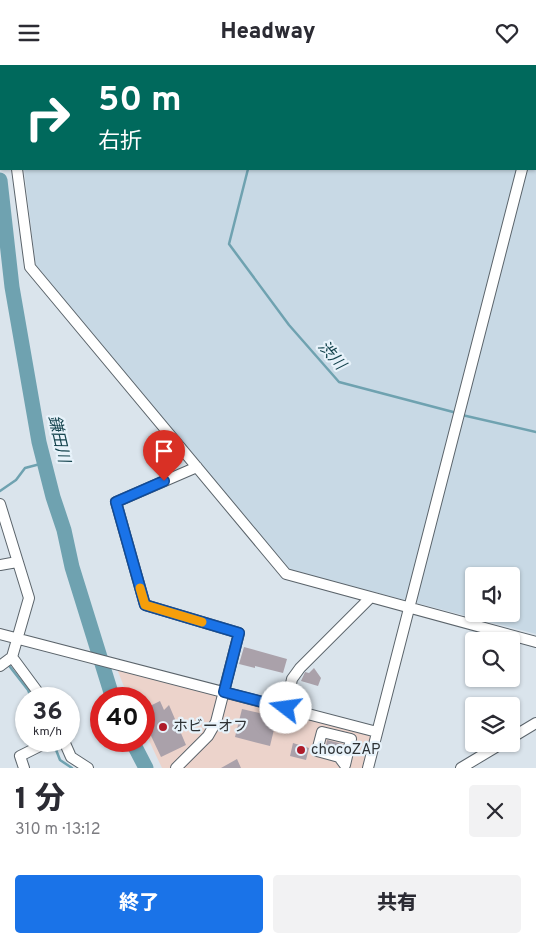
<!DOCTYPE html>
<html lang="ja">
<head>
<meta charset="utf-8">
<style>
  :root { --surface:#fff; --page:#f2f2f3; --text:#2b2b33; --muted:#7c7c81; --accent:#1a73e8 }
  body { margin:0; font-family:Overpass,"Noto Sans JP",sans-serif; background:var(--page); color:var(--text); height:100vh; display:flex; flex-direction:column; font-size:19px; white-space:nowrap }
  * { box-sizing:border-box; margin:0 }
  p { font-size:16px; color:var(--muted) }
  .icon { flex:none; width:28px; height:28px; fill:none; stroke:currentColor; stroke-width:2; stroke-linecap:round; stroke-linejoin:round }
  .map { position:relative; height:703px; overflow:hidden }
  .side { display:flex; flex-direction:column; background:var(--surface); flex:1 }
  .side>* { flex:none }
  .guide { position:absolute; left:0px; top:0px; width:536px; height:105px; box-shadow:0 1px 4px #0004; background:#00695c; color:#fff; overflow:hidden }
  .tools { position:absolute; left:465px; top:502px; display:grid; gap:10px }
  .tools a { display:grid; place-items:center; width:55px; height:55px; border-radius:5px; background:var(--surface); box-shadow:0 1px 4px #0004; font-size:25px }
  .speed { position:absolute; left:15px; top:622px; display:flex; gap:10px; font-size:25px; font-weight:700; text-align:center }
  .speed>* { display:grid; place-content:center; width:65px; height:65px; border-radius:50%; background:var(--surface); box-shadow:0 1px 4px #0004; line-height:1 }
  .speed small { font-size:12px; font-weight:400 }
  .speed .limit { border:8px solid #d22; background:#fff; color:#111 }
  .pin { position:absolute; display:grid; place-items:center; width:42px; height:42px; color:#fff; margin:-51px -21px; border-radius:50% 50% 50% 0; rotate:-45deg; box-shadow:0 0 5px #0007 }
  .pin .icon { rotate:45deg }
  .me { position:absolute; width:55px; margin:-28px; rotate:285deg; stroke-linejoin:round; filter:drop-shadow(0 0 4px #0008) }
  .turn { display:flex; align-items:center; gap:18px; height:105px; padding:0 15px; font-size:22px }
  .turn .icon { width:65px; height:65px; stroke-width:2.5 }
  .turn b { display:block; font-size:35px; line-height:42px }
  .round { display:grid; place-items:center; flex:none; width:52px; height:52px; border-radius:5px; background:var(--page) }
  .overview { display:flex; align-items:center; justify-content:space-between; height:85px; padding:0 15px }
  h1 { font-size:30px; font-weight:800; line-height:38px }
  .cta { display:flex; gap:10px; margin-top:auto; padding:10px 15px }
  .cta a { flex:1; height:58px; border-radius:5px; background:var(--accent); color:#fff; font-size:20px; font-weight:800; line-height:58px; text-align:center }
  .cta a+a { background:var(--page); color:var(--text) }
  header { display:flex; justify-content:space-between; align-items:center; height:65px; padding:0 15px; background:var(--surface); font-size:22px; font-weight:800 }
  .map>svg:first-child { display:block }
</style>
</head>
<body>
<header><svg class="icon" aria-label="menu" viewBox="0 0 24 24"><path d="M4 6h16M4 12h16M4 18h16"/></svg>Headway<svg class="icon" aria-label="heart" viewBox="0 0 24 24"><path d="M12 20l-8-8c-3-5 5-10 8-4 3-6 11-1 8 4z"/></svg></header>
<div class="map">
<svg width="536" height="703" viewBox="0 0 536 703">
  <rect width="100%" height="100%" fill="#dae4ec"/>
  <!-- commercial -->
  <path fill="#ecd3cb" d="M 115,599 L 377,667 L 368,703 L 162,703 L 144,665 L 144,634 L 129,634 Z"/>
  <!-- built -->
  <path fill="#c8d9e5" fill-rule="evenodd" d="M 12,0 L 536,0 L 536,569 L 289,505 L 36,202 L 24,104 L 535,104 L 535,1 ZM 474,511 L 511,511 L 511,549 L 474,549 Z"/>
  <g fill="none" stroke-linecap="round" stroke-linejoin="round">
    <!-- stream -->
    <path stroke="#6fa2b0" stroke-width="2.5" d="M 208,0 L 213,1
      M 248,104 L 229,179 L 289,260 L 339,317 L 457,348
      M 462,350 L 536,367
      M 0,426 L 16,415 L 25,403 L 44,398
      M 7,598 L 28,625 L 32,634
      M 53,677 L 60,695 L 72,703"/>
    <!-- river -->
    <path stroke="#6fa2b0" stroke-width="15" d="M 0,115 L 12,222 L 39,377 L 53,432 L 64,465 L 72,502 L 113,634
      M 132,676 L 146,703"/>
  </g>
  <!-- building -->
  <path fill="#aaa1aa" d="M 244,582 L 287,594 L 283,608 L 255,601 L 255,603 L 239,599 Z
    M 314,603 L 321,613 L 318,621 L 301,616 L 305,607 L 309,608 Z
    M 160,636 L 164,645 L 169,640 L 186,680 L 161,692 L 144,656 L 144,644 Z
    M 242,644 L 277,652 L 270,681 L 235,672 Z
    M 327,675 L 343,679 L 341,685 L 326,680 Z
    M 293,678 L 309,683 L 306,695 L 290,691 Z
    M 237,694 L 241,703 L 221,703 Z"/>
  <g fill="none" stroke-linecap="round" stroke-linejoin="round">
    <!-- minor casing -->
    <g stroke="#5b646b" stroke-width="12">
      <path id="minor" d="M 5,0 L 5,1
        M 535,51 L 536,48
        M 17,104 L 30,202 L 286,509 L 536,577
        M 0,439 L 29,533 L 12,592 L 0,601
        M 0,500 L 17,497
        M 0,569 L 377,667
        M 12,592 L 43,634
        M 286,643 L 292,614 L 300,603 L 370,533
        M 322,667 L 351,674 L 345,700 L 339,692 L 317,686 Z
        M 511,673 L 536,658
        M 64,676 L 71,692 L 88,703
        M 24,703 L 20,691 L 50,676
        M 176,703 L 208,671 L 216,657 L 239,568 L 145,540 L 116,437 L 197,402
        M 368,703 L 522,104
        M 461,703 L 501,679"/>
    </g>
    <!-- minor -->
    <use href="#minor" stroke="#fff" stroke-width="10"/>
  </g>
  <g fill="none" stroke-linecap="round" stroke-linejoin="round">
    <!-- route casing -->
    <g stroke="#114b97" stroke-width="12">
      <path id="route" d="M 164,416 L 116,437 L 145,540 L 239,568 L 224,627 L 286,643"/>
    </g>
    <!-- route -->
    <use href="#route" stroke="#1a73e8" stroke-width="9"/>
    <!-- slow -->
    <path stroke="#f59e0b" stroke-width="9" d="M 140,523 L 145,540 L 202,557"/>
  </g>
  <!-- markers -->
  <g fill="#ae1b29" stroke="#e7f2fa" stroke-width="2">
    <circle cx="163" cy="662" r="5"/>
    <circle cx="301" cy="685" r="5"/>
  </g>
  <g text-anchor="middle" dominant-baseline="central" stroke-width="4.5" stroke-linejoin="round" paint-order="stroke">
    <!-- poi labels -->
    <g font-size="15" fill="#2e3235" stroke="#e7f2fa" text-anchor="start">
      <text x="173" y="662">ホビーオフ</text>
      <text x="311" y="685">chocoZAP</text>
    </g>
    <!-- water labels -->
    <g font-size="16" font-style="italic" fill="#14434d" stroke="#e7f2fa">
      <text transform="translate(331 291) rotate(49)">渋川</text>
      <text transform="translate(58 374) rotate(77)">鎌田川</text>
    </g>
  </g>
</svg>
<div class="tools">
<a><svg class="icon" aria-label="sound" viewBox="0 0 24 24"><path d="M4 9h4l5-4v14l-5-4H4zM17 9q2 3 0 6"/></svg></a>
<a><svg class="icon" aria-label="search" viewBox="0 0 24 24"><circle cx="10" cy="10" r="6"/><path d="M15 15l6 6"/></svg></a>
<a><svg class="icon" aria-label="layers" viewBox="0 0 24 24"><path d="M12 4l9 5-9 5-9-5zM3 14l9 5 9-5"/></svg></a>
</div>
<div class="speed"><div>36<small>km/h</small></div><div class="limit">40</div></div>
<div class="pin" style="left:164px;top:416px;background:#d93025"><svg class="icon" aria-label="arrive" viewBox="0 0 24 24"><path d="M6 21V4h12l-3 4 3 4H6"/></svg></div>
<svg class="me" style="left:286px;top:643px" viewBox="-20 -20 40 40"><circle r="19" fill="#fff"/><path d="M0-13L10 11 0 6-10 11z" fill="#1a73e8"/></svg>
<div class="guide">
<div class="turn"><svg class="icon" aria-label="right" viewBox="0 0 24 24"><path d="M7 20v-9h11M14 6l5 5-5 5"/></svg><div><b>50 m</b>右折</div></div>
</div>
</div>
<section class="side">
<div class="overview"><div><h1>1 分</h1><p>310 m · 13:12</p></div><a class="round"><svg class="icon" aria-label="close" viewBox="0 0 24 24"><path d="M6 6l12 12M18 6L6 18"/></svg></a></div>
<div class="cta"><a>終了</a><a>共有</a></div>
</section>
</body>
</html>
